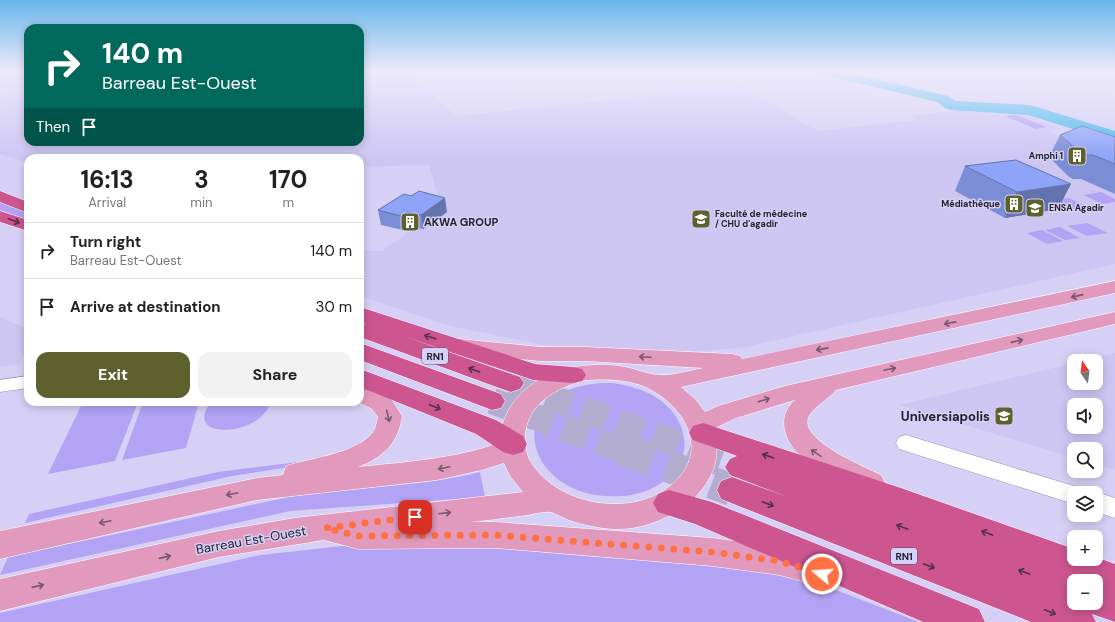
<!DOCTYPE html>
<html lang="en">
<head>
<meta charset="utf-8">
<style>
  :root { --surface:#fff; --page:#f2f2f2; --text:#222; --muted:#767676; --line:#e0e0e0; --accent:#5e612e }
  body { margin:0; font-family:"DM Sans",sans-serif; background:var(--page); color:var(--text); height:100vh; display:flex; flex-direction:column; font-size:15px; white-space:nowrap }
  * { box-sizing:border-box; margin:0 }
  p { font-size:13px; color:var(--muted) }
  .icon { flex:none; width:22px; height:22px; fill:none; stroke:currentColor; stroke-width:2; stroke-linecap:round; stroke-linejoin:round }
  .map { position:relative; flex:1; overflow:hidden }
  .panel { position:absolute; left:24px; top:154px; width:340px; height:252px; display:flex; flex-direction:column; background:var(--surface); border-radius:12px; box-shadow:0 2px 10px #0003 }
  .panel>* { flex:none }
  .banner { position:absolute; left:24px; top:24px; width:340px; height:122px; border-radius:12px; box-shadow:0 2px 10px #0003; background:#00695c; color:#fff; overflow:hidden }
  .needle { width:26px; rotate:346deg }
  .controls { position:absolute; left:1067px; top:354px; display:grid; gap:8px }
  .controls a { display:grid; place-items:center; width:36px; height:36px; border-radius:8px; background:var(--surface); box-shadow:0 2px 10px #0003; font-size:20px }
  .pin { position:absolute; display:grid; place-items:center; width:34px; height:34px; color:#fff; margin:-17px; border-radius:8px; box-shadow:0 2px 6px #0006 }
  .me { position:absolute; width:44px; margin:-22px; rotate:288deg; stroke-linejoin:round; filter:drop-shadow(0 0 3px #0008) }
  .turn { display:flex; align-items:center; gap:14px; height:84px; padding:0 12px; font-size:18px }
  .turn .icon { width:52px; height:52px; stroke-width:2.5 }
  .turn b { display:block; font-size:28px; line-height:34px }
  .then { display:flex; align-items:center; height:38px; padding:0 12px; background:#0003; gap:8px; font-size:15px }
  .eta { display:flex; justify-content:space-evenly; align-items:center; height:68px; text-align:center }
  .eta b { font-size:24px; font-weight:700; line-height:28px }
  .cta { display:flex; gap:8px; margin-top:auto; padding:8px 12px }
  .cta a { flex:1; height:46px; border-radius:12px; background:var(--accent); color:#fff; font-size:16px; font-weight:700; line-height:46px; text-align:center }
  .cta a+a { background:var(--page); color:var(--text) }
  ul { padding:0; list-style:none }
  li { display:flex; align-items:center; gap:12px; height:56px; padding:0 12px; border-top:1px solid var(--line) }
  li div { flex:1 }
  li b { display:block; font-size:15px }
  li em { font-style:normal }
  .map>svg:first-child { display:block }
</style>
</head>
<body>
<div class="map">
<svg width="1115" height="622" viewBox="0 0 1115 622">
  <rect width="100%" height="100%" fill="#d6d0f6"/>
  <!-- built -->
  <path fill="#cdc6f3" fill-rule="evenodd" d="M 0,71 L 28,71 L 28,142 L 360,142 L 360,71 L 398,71 L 411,74 L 456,116 L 741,87 L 818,131 L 917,120 L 911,116 L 973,109 L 990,114 L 1018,112 L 1062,129 L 1048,131 L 1115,156 L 1115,264 L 741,348 L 701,351 L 559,348 L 450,326 L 360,296 L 360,251 L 382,251 L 441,209 L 429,165 L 360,167 L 360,158 L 28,158 L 28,163 L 0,154 Z
    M 0,317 L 28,329 L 28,350 L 19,364 L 0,367 Z
    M 1115,353 L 1115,470 L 1096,464 L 1096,449 L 1074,449 L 1074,458 L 899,405 L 1074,363 L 1074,383 L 1096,383 L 1096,361 L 1080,361 ZM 1074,405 L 1096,405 L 1096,427 L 1074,427 Z"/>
  <!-- green -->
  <path fill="#b2a3f4" d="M 1016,115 L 1047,127 L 1036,129 L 1005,116 Z
    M 1101,192 L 1115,199 L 1115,202 L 1103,204 L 1083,195 Z
    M 1069,198 L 1088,207 L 1062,211 L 1043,201 Z
    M 0,201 L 28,211 L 28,220 L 0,210 Z
    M 1087,223 L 1108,233 L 1087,236 L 1067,226 Z
    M 1060,227 L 1080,238 L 1065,240 L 1045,230 Z
    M 1042,230 L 1063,241 L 1047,244 L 1027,233 Z
    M 611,383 C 628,385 643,389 657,398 C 686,417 696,455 667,479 C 654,489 639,495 622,496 C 519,503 496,382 611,383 Z
    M 105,402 L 138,402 L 115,461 L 48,474 L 81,406 Z
    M 143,402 L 199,402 L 186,448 L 122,460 Z
    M 211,402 L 270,402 C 264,436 180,442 211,402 Z
    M 315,460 L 315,463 L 232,476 L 25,523 L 29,514 L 218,472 Z
    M 480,472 L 485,497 L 290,511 L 0,575 L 8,557 L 294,496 C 356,487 420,487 480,472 Z
    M 388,541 L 470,541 L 786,571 L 919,622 L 0,622 L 0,613 L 261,555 Z"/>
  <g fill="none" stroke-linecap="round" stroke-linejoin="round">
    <!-- river -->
    <path fill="#48b8ec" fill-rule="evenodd" d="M 817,71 L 841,71 L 948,96 L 955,101 L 1030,105 L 1115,131 L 1115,142 L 1028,115 L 951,110 L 945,108 L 938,102 L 819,74 Z"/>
    <!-- highway-tunnel-far1 -->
    <path stroke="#b2adce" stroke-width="26" stroke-dasharray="26 12" stroke-linecap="butt" d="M 511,383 L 694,450
      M 492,401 L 624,450"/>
    <!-- highway-tunnel -->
    <path stroke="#b2adce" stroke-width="32" stroke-dasharray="32 16" stroke-linecap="butt" d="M 622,449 L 732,490
      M 691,449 L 740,467"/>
    <!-- minor casing -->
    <g stroke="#9590b3" stroke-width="1">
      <path id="minor" d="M 28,376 L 28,388 L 0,392 L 0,380 Z
        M 906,435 L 1074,486 L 1082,488 L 1084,493 L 1074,493 L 1074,504 L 899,449 L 896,443 L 899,437 Z
        M 1096,492 L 1115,498 L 1115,518 L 1096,512 L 1096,493 L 1095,493 Z"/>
    </g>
    <!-- major casing -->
    <g stroke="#fff" stroke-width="1">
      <path id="major" d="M 1115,281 L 1115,293 L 681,387 L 696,400 L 705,412 L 718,406 L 785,386 L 1115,312 L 1115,324 L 836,390 C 829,399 813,407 809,416 C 796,439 865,467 881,475 L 885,483 L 881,491 L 871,494 L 861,491 C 843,481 822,471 805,459 C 785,445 775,417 795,400 L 736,418 L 713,429 C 733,487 665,531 614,529 C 598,528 584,525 569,520 C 563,518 556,513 550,512 C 543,511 535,514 528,515 C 509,517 490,520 471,522 L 495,522 L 712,538 L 779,547 L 820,559 L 825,569 L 820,579 L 809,583 L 779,575 L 712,566 L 495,548 L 358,549 L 324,540 L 219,557 L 0,611 L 0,579 L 219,531 L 295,518 L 523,492 L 510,476 L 504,463 L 482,470 L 437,480 L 257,500 L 0,559 L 0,531 L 257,478 L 283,475 L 286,466 C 310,458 362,453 375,429 C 376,425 377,421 378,417 L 372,409 L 358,402 L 360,402 L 360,385 L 390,397 L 402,416 C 398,443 384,457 358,467 C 405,462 454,459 499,443 C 504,382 565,359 619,366 C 632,367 645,374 658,375 C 672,376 689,371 703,368 L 585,361 L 540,361 L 459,353 L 451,351 L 448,346 L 451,341 L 459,339 L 540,347 L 585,347 L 732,354 L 740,356 L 742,359 ZM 586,380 C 605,379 625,379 643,386 C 686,404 713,453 669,487 C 629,518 556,505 530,461 C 526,454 525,445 525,437 C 526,404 557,387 586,380 Z"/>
    </g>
    <!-- highway casing -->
    <g stroke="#fff" stroke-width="1">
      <path id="highway" d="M 0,191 L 28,202 L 28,213 L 0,202 Z
        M 0,211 L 28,220 L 28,231 L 0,222 Z
        M 360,307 L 535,364 L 573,367 L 582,369 L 586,375 L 582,381 L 573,383 L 533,380 L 403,336 L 520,377 L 524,383 L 520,389 L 511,392 L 502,389 L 360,337 L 360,322 L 367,324 L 360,321 Z
        M 360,343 L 501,394 L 505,401 L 501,408 L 492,410 L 360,360 Z
        M 360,369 L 496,420 L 523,436 L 527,444 L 523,452 L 513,455 L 503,452 L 476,434 L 360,387 Z
        M 703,423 L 898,487 L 1074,549 L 1074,559 L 1096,559 L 1096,557 L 1115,564 L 1115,622 L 1092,614 L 1096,622 L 1031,622 L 721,499 L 717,490 L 721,481 L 732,477 L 790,498 L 730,475 L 725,467 L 730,459 L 737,456 L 693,440 L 689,433 L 693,426 ZM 1074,581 L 1096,581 L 1096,603 L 1074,603 Z
        M 669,490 L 712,502 L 979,609 L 985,622 L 923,622 L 695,524 L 658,512 L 653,503 L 658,494 Z"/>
    </g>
    <!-- minor -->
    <use href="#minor" fill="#fff" fill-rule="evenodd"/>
    <!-- major -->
    <use href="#major" fill="#e19abd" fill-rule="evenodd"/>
    <!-- highway -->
    <use href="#highway" fill="#cd5691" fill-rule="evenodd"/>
  </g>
  <!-- wall -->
  <path fill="#7a8dd5" d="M 1060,135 L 1115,137 L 1115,194 L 1081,179 L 1073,179 L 1068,176 L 1049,157 Z
    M 965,166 L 1058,209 L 1005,218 L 955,191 Z
    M 378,210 L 447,212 L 423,229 L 409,227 L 403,230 L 381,225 Z"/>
  <!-- shaded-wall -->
  <path fill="#6373ae" d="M 1071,184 L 1058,209 L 1005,218 L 1017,192 Z
    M 445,198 L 447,212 L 423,229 L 421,215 Z
    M 407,212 L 409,227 L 403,230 L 401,216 Z"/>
  <!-- building -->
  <path fill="#8ea4f8" stroke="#6373ae" d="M 1082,126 L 1115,137 L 1115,164 L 1093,155 L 1085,155 L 1081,153 L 1060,135 Z
    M 1016,160 L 1071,184 L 1017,192 L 965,166 Z
    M 419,191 L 445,198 L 421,215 L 407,212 L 401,216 L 378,210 L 404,194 L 411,196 Z"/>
  <!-- one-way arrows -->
  <defs><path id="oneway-shaft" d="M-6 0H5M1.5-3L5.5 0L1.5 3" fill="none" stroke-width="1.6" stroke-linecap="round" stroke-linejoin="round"/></defs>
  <g stroke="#56304c">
    <use href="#oneway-shaft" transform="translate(14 221) rotate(21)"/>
    <use href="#oneway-shaft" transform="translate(430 337) rotate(-162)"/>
    <use href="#oneway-shaft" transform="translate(474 370) rotate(-160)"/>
    <use href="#oneway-shaft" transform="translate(435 407) rotate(22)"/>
    <use href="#oneway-shaft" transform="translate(768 456) rotate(-161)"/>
    <use href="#oneway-shaft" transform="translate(768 504) rotate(21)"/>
    <use href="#oneway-shaft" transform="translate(902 527) rotate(-160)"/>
    <use href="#oneway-shaft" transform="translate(987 533) rotate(-160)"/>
    <use href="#oneway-shaft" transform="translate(929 566) rotate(21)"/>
    <use href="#oneway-shaft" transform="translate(1024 572) rotate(-160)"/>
    <use href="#oneway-shaft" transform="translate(1050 612) rotate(21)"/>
  </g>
  <g stroke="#78576e">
    <use href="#oneway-shaft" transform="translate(1077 296) rotate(167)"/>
    <use href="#oneway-shaft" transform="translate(950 323) rotate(169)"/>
    <use href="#oneway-shaft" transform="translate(1017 341) rotate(-13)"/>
    <use href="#oneway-shaft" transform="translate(822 349) rotate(169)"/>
    <use href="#oneway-shaft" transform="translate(645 357) rotate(-177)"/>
    <use href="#oneway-shaft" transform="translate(890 369) rotate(-12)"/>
    <use href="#oneway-shaft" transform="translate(764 400) rotate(-17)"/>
    <use href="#oneway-shaft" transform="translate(388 416) rotate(76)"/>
    <use href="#oneway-shaft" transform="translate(816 453) rotate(-146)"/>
    <use href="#oneway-shaft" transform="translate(444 468) rotate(168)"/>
    <use href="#oneway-shaft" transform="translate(232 494) rotate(168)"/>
    <use href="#oneway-shaft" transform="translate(445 513) rotate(-7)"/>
    <use href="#oneway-shaft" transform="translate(105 522) rotate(168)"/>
    <use href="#oneway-shaft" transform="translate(165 557) rotate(-13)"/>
    <use href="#oneway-shaft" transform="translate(38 586) rotate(-13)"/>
  </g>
  <!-- sky -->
  <linearGradient id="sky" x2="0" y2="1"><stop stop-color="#68b6ea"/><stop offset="0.45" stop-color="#edeafb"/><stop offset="1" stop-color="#edeafb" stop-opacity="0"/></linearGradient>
  <rect width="1115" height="158" fill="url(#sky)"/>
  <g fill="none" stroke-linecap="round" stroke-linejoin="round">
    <!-- route -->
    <path stroke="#ff7043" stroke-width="7" stroke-dasharray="0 12.6" d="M 415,517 L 325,528 L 358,536 L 494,535 L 712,552 L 779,561 L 822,574"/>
  </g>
  <!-- icons -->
  <defs>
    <g id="building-square" transform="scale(1)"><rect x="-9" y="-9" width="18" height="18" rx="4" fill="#5e612e" stroke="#d6d0f6"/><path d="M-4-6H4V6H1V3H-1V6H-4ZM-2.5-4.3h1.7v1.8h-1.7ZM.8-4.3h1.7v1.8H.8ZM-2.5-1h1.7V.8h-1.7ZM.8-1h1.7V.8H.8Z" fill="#fff"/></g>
    <g id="university-square" transform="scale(1)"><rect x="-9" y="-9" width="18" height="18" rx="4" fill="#5e612e" stroke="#d6d0f6"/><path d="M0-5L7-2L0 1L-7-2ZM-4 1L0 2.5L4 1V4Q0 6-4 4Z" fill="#fff"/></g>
  </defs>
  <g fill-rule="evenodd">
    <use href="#building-square" x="1077" y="156"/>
    <use href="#building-square" x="1014" y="204"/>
    <use href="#university-square" x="1035" y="208"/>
    <use href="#university-square" x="701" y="219"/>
    <use href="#building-square" x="410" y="222"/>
    <use href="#university-square" x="1004" y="416"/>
  </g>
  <g text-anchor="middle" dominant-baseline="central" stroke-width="3" stroke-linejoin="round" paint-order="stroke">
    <!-- far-poi labels -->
    <g font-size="9" font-weight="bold" fill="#23202e" stroke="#d6d0f6" text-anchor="end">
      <text x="1063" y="156">Amphi 1</text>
      <text x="1000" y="204">Médiathèque</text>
      <text x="1049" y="208" text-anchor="start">ENSA Agadir</text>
      <text x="715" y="214" text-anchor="start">Faculté de médecine<tspan x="715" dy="10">/ CHU d'agadir</tspan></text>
    </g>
    <!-- shield labels -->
    <g fill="#d6d0f6" stroke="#59556a" stroke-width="1">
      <rect x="422" y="348" width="26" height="16" rx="3"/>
      <rect x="891" y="548" width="26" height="16" rx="3"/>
    </g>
    <g font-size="10" font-weight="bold" fill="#23202e">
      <text x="435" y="356">RN1</text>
      <text x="904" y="556">RN1</text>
    </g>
    <!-- poi labels -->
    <g font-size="11" font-weight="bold" fill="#23202e" stroke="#d6d0f6" text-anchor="start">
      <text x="424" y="222">AKWA GROUP</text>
    </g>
    <!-- near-poi labels -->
    <g font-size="13" font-weight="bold" fill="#23202e" stroke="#d6d0f6" text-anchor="end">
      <text x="990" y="416">Universiapolis</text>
    </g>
    <!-- near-street labels -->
    <g font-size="13" fill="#23202e" stroke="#d6d0f6">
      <text transform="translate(251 540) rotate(-10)">Barreau Est-Ouest</text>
    </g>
  </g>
</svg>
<div class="controls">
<a><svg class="needle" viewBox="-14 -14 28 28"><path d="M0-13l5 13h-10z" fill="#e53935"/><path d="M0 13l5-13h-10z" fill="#767676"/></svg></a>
<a><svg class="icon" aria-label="sound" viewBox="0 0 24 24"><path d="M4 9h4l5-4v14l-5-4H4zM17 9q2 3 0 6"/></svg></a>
<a><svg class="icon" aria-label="search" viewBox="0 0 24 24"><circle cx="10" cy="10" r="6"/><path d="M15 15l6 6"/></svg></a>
<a><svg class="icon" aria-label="layers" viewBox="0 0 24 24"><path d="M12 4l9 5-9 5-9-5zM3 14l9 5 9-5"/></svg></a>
<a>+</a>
<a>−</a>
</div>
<div class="pin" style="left:415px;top:517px;background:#d93025"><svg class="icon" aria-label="arrive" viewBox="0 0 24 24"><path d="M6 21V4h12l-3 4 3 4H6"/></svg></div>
<svg class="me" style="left:822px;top:574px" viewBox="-20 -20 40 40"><circle r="17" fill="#ff7043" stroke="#fff" stroke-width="3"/><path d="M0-11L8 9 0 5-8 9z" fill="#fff"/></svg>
<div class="banner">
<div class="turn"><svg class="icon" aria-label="right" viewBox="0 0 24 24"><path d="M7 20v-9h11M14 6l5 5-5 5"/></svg><div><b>140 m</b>Barreau Est-Ouest</div></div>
<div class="then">Then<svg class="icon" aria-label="arrive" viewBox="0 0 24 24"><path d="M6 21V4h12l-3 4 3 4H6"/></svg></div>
</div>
<section class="panel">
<div class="eta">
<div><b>16:13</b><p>Arrival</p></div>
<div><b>3</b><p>min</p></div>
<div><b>170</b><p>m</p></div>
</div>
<ul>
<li><svg class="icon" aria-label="right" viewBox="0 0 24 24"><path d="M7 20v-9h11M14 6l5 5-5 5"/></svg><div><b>Turn right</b><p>Barreau Est-Ouest</p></div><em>140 m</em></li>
<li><svg class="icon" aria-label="arrive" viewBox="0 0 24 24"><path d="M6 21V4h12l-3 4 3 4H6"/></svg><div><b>Arrive at destination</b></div><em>30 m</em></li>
</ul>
<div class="cta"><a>Exit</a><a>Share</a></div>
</section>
</div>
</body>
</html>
